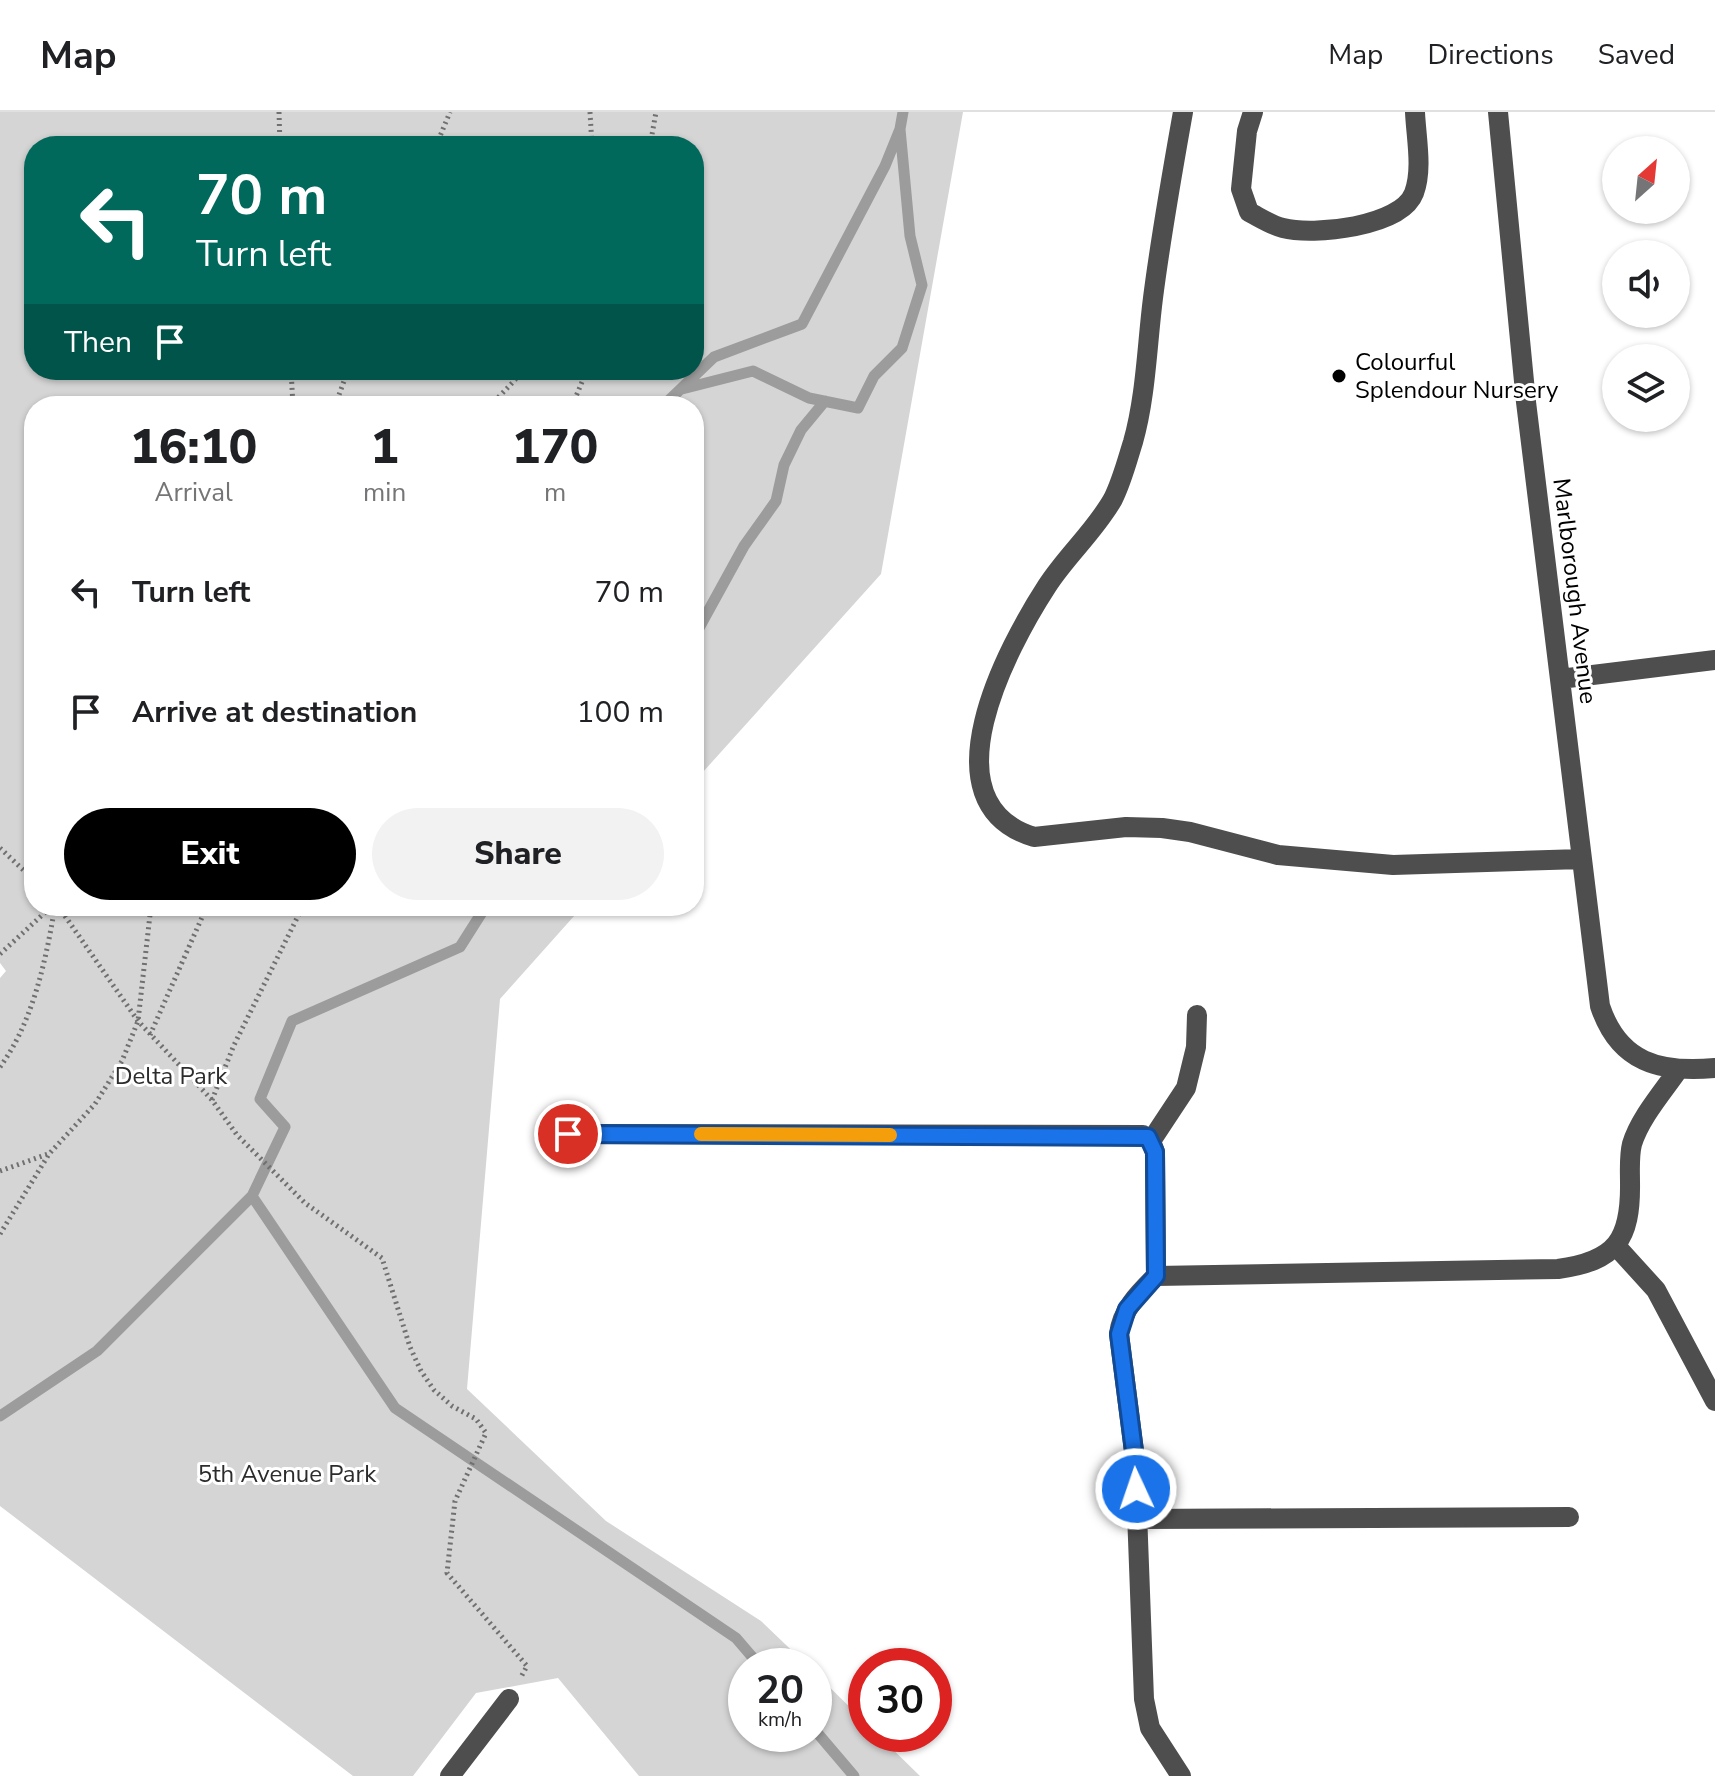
<!DOCTYPE html>
<html lang="en">
<head>
<meta charset="utf-8">
<style>
  :root { --surface:#fff; --page:#f2f2f2; --text:#202124; --muted:#757577; --line:#e0e0e0; --accent:#000 }
  body { margin:0; font-family:"Nunito Sans",sans-serif; background:var(--page); color:var(--text); height:100vh; display:flex; flex-direction:column; font-size:30px; white-space:nowrap }
  * { box-sizing:border-box; margin:0 }
  p { font-size:26px; color:var(--muted) }
  .icon { flex:none; width:44px; height:44px; fill:none; stroke:currentColor; stroke-width:2; stroke-linecap:round; stroke-linejoin:round }
  .map { position:relative; flex:1; overflow:hidden }
  .details { position:absolute; left:24px; top:284px; width:680px; height:520px; display:flex; flex-direction:column; background:var(--surface); border-radius:32px; box-shadow:0 2px 6px #0004 }
  .details>* { flex:none }
  .top-card { position:absolute; left:24px; top:24px; width:680px; height:244px; border-radius:32px; box-shadow:0 2px 6px #0004; background:#00695c; color:#fff; overflow:hidden }
  .needle { width:52px; rotate:27deg }
  .controls { position:absolute; left:1602px; top:24px; display:grid; gap:16px }
  .controls a { display:grid; place-items:center; width:88px; height:88px; border-radius:50%; background:var(--surface); box-shadow:0 2px 6px #0004; font-size:40px }
  .speed { position:absolute; left:728px; top:1536px; display:flex; gap:16px; font-size:40px; font-weight:700; text-align:center }
  .speed>* { display:grid; place-content:center; width:104px; height:104px; border-radius:50%; background:var(--surface); box-shadow:0 2px 6px #0004; line-height:1 }
  .speed small { font-size:20px; font-weight:400 }
  .speed .limit { border:12px solid #d22; background:#fff; color:#111 }
  .pin { position:absolute; display:grid; place-items:center; width:68px; height:68px; color:#fff; margin:-34px; border:4px solid #fff; border-radius:50%; box-shadow:0 2px 8px #0007 }
  .me { position:absolute; width:88px; margin:-44px; rotate:357deg; stroke-linejoin:round; filter:drop-shadow(0 0 6px #0008) }
  .turn { display:flex; align-items:center; gap:28px; height:168px; padding:0 40px; font-size:36px }
  .turn .icon { width:104px; height:104px; stroke-width:2.5 }
  .turn b { display:block; font-size:56px; line-height:68px }
  .then { display:flex; align-items:center; height:76px; padding:0 40px; background:#0003; gap:16px; font-size:30px }
  .eta { display:flex; justify-content:space-evenly; align-items:center; height:136px; text-align:center }
  .eta b { font-size:48px; font-weight:800; line-height:56px }
  .button { display:flex; gap:16px; margin-top:auto; padding:16px 40px }
  .button a { flex:1; height:92px; border-radius:48px; background:var(--accent); color:#fff; font-size:32px; font-weight:800; line-height:92px; text-align:center }
  .button a+a { background:var(--page); color:var(--text) }
  ul { padding:0; list-style:none }
  li { display:flex; align-items:center; gap:24px; height:120px; padding:0 40px }
  li div { flex:1 }
  li b { display:block; font-size:30px }
  li em { font-style:normal }
  header { display:flex; align-items:center; gap:48px; box-sizing:border-box; height:112px; padding:0 40px; background:var(--surface); border-bottom:2px solid var(--line) }
  header strong { font-size:38px }
  nav { display:flex; gap:44px; margin-inline-start:auto; font-size:28px }
  .map>svg:first-child { display:block }
</style>
</head>
<body>
<header>
<strong>Map</strong>
<nav><a>Map</a><a>Directions</a><a>Saved</a></nav>
</header>
<div class="map">
<svg width="1715" height="1664" viewBox="0 0 1715 1664">
  <rect width="100%" height="100%" fill="#fff"/>
  <!-- green -->
  <path fill="#d5d5d5" fill-rule="evenodd" d="M 0,0 L 963,0 L 881,462 L 694,670 L 694,294 L 34,294 L 34,794 L 583,794 L 500,887 L 467,1277 L 606,1409 L 761,1509 L 808,1554 L 746,1554 L 746,1622 L 814,1622 L 814,1560 L 866,1611 L 866,1622 L 877,1622 L 920,1664 L 639,1664 L 558,1566 L 476,1581 L 413,1664 L 353,1664 L 0,1394 L 0,866 L 6,859 L 0,851 ZM 34,34 L 694,34 L 694,258 L 34,258 Z"/>
  <g fill="none" stroke-linecap="round" stroke-linejoin="round">
    <!-- stream -->
    <path stroke="#9c9c9c" stroke-width="11" d="M 682,277 L 753,259 L 809,286 L 858,296 L 874,264 L 902,236 L 922,173 L 910,124 L 900,17
      M 663,294 L 714,245 L 802,212 L 885,54 L 900,17 L 903,0
      M 694,525 L 744,434 L 776,389 L 784,353 L 801,318 L 825,289
      M 252,1084 L 395,1296 L 736,1526 L 760,1554
      M 0,1304 L 97,1239 L 252,1084 L 285,1015 L 260,987 L 292,909 L 460,835 L 486,794
      M 814,1617 L 854,1664"/>
    <!-- path -->
    <path stroke="#707070" stroke-width="5" stroke-dasharray="2 4" stroke-linecap="butt" d="M 279,0 L 280,34
      M 590,0 L 592,34
      M 436,34 L 450,0
      M 650,34 L 656,0
      M 291,258 L 293,294
      M 335,294 L 348,258
      M 490,294 L 515,268 L 520,258
      M 572,294 L 587,258
      M 0,736 L 34,768
      M 58,794 L 138,909 L 212,988 L 237,1023 L 305,1091 L 382,1146 L 410,1235 L 421,1259 L 434,1278 L 452,1294 L 476,1307 L 486,1321 L 455,1389 L 447,1461 L 527,1554 L 521,1565
      M 0,842 L 52,794
      M 150,923 L 207,794
      M 0,955 C 33,910 46,848 55,794
      M 212,988 L 234,933 L 303,794
      M 0,1059 L 48,1042
      M 0,1122 L 49,1042 L 95,992 L 122,949 L 138,909 L 151,794"/>
    <!-- minor -->
    <path stroke="#4e4e4e" stroke-width="20" d="M 1183,0 C 1172,62 1161,123 1153,186 C 1147,233 1146,284 1133,330 C 1127,349 1122,369 1113,387 C 1095,419 1067,443 1047,474 C 1008,534 923,691 1034,725 L 1126,715 L 1162,716 L 1190,720 L 1278,743 L 1393,753 L 1582,747
      M 1253,0 L 1247,19 L 1241,77 L 1249,100 C 1259,105 1271,113 1283,116 C 1313,124 1401,115 1414,81 C 1423,57 1416,25 1415,0
      M 1498,0 L 1526,290 L 1600,894 C 1619,951 1660,961 1715,956
      M 1560,567 L 1715,548
      M 568,1022 L 1143,1023 L 1151,1029 L 1155,1040 L 1156,1164
      M 1151,1029 L 1186,976 L 1196,935 L 1197,903
      M 1616,1134 L 1656,1178 L 1715,1289
      M 1137,1407 L 1569,1405
      M 450,1664 L 509,1587
      M 1181,1664 L 1150,1616 L 1144,1587 L 1135,1347 L 1119,1222 C 1122,1197 1139,1181 1156,1164 L 1558,1157 C 1616,1149 1631,1128 1630,1070 C 1630,1058 1629,1044 1632,1032 C 1640,1006 1662,981 1678,958"/>
  </g>
  <g fill="none" stroke-linecap="round" stroke-linejoin="round">
    <!-- route casing -->
    <g stroke="#114b97" stroke-width="20">
      <path id="route" d="M 568,1022 L 1148,1025 L 1155,1040 L 1156,1164 L 1127,1197 L 1119,1222 L 1135,1347 L 1136,1377"/>
    </g>
    <!-- route -->
    <use href="#route" stroke="#1a73e8" stroke-width="14"/>
    <!-- slow -->
    <path stroke="#f59e0b" stroke-width="14" d="M 701,1022 L 890,1023"/>
  </g>
  <!-- markers -->
  <circle fill="#000" stroke="#fff" stroke-width="3" cx="1339" cy="264" r="8"/>
  <g text-anchor="middle" dominant-baseline="central" stroke-width="6" stroke-linejoin="round" paint-order="stroke">
    <!-- poi labels -->
    <g font-size="24" fill="#000" stroke="#fff" text-anchor="start">
      <text x="1355" y="250">Colourful<tspan x="1355" dy="28">Splendour Nursery</tspan></text>
    </g>
    <!-- street labels -->
    <g font-size="24" fill="#000" stroke="#fff">
      <text transform="translate(1575 479) rotate(83)">Marlborough Avenue</text>
    </g>
    <!-- park labels -->
    <g font-size="24" fill="#2c2c2c" stroke="#fff">
      <text x="171" y="964">Delta Park</text>
      <text x="287" y="1362">5th Avenue Park</text>
    </g>
  </g>
</svg>
<div class="controls">
<a><svg class="needle" viewBox="-14 -14 28 28"><path d="M0-13l5 13h-10z" fill="#e53935"/><path d="M0 13l5-13h-10z" fill="#757577"/></svg></a>
<a><svg class="icon" aria-label="sound" viewBox="0 0 24 24"><path d="M4 9h4l5-4v14l-5-4H4zM17 9q2 3 0 6"/></svg></a>
<a><svg class="icon" aria-label="layers" viewBox="0 0 24 24"><path d="M12 4l9 5-9 5-9-5zM3 14l9 5 9-5"/></svg></a>
</div>
<div class="speed"><div>20<small>km/h</small></div><div class="limit">30</div></div>
<div class="pin" style="left:568px;top:1022px;background:#d93025"><svg class="icon" aria-label="arrive" viewBox="0 0 24 24"><path d="M6 21V4h12l-3 4 3 4H6"/></svg></div>
<svg class="me" style="left:1136px;top:1377px" viewBox="-20 -20 40 40"><circle r="17" fill="#1a73e8" stroke="#fff" stroke-width="3"/><path d="M0-11L8 9 0 5-8 9z" fill="#fff"/></svg>
<div class="top-card">
<div class="turn"><svg class="icon" aria-label="left" viewBox="0 0 24 24"><path d="M17 20v-9H6M10 6l-5 5 5 5"/></svg><div><b>70 m</b>Turn left</div></div>
<div class="then">Then<svg class="icon" aria-label="arrive" viewBox="0 0 24 24"><path d="M6 21V4h12l-3 4 3 4H6"/></svg></div>
</div>
<section class="details">
<div class="eta">
<div><b>16:10</b><p>Arrival</p></div>
<div><b>1</b><p>min</p></div>
<div><b>170</b><p>m</p></div>
</div>
<ul>
<li><svg class="icon" aria-label="left" viewBox="0 0 24 24"><path d="M17 20v-9H6M10 6l-5 5 5 5"/></svg><div><b>Turn left</b></div><em>70 m</em></li>
<li><svg class="icon" aria-label="arrive" viewBox="0 0 24 24"><path d="M6 21V4h12l-3 4 3 4H6"/></svg><div><b>Arrive at destination</b></div><em>100 m</em></li>
</ul>
<div class="button"><a>Exit</a><a>Share</a></div>
</section>
</div>
</body>
</html>
